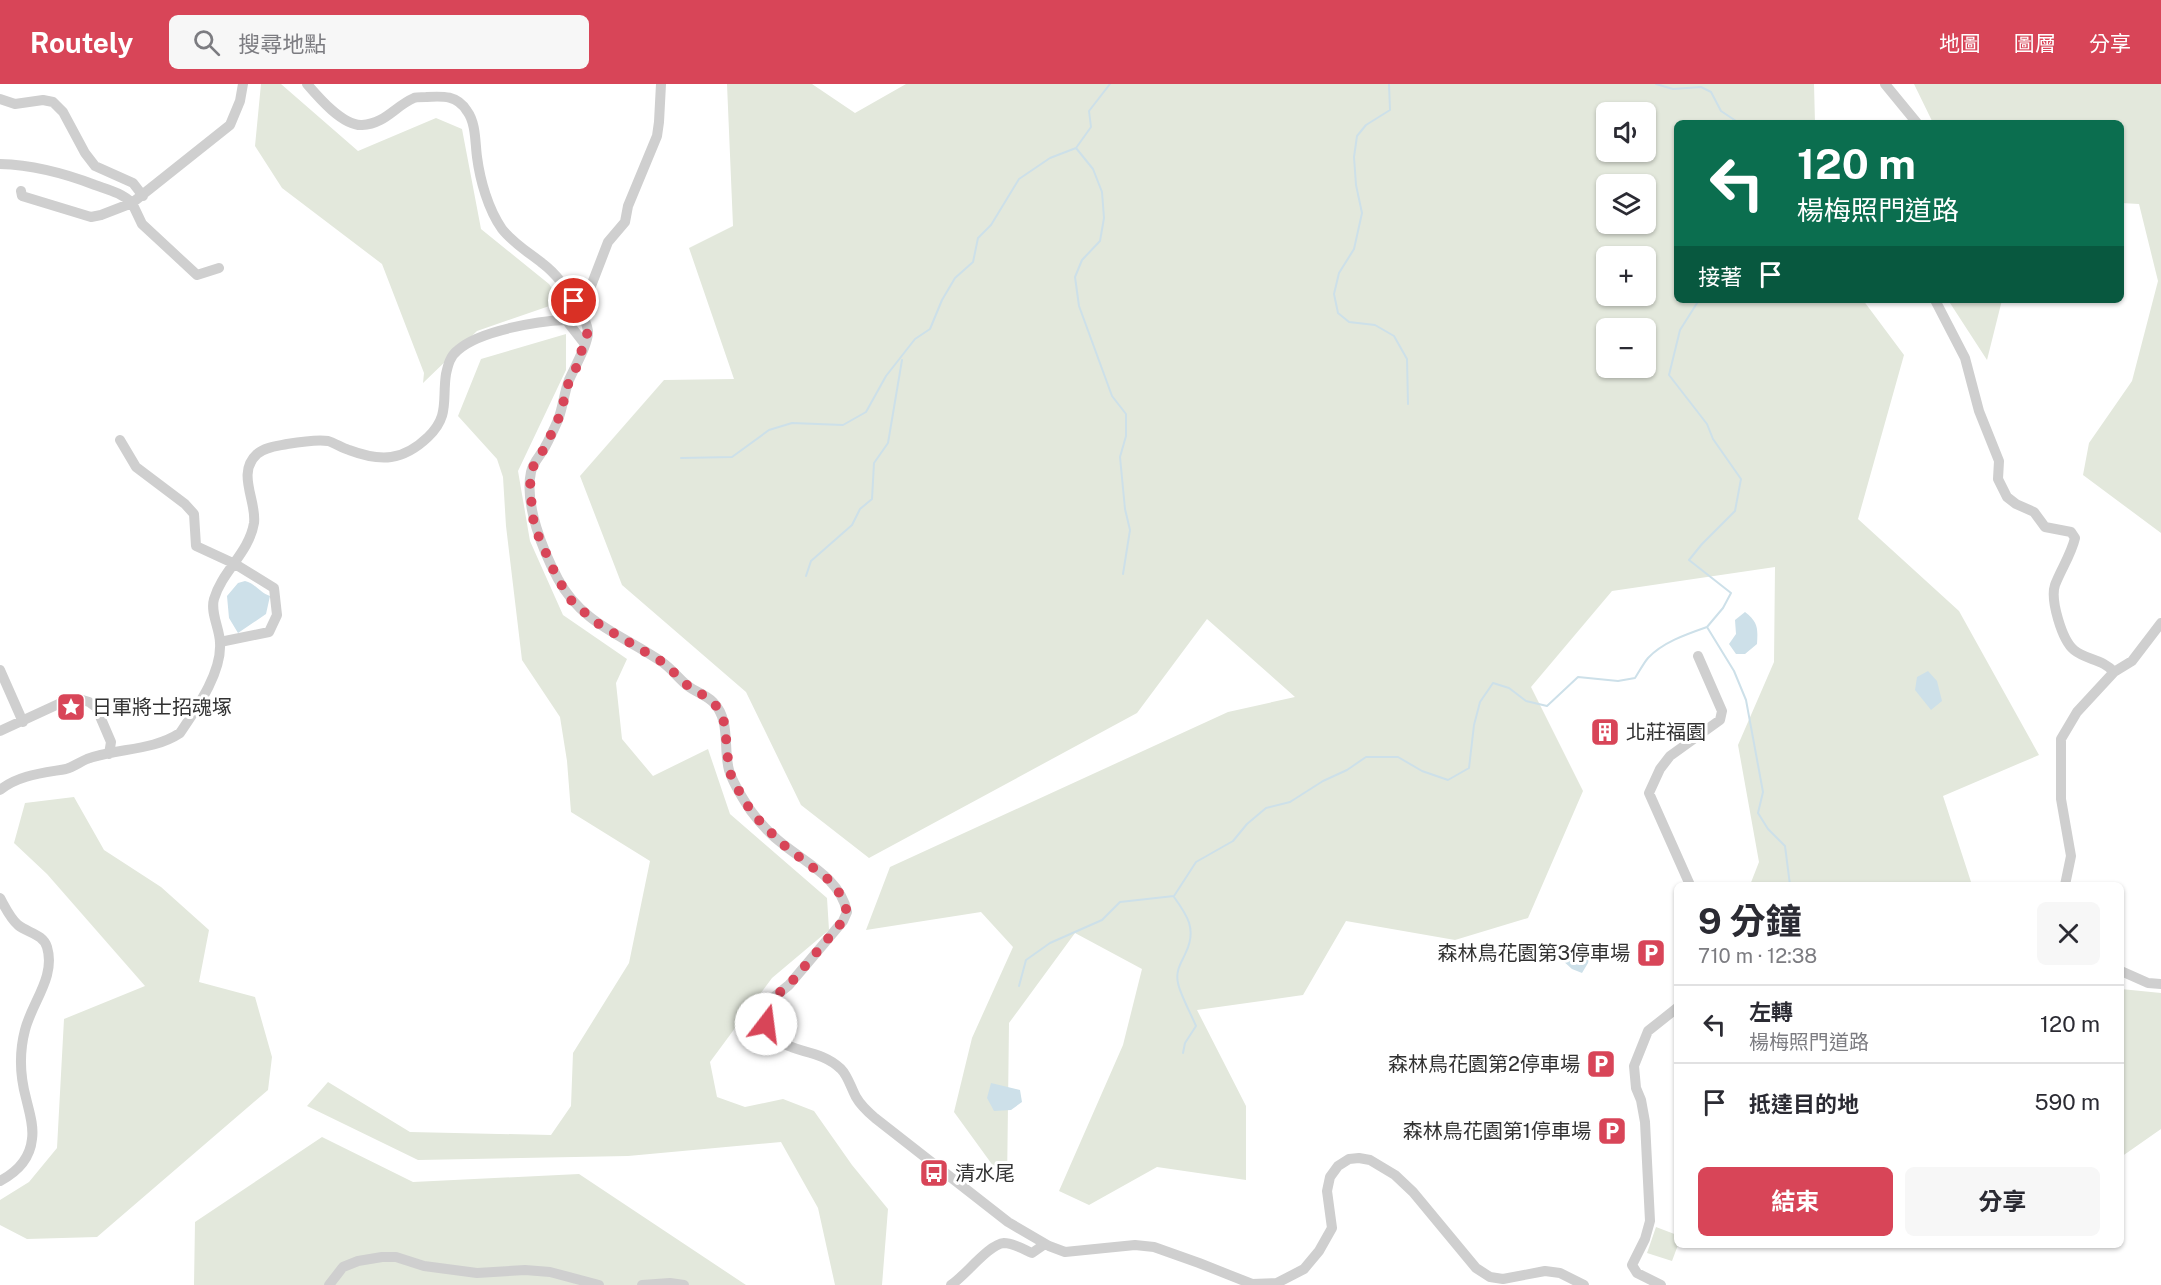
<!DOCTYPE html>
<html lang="zh-TW">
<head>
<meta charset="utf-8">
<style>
  :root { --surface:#fff; --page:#f7f7f7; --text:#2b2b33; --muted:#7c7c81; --line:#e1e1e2; --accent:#d84558 }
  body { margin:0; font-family:"Public Sans","Noto Sans TC",sans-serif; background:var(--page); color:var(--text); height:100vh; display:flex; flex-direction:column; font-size:22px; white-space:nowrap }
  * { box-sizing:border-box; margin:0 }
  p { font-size:20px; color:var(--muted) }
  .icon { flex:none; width:33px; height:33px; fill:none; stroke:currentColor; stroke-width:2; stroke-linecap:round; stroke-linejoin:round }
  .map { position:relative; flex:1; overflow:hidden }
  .sheet { position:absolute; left:1674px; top:798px; width:450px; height:366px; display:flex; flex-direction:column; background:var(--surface); border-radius:9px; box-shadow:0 2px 4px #0004 }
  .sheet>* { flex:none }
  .top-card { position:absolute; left:1674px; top:36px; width:450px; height:183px; border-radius:9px; box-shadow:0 2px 4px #0004; background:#0b6e4f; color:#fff; overflow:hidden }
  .tools { position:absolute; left:1596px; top:18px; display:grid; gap:12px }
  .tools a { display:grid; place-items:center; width:60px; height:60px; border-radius:9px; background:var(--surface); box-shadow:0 2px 4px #0004; font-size:30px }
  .pin { position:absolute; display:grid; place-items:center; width:51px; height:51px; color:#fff; margin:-26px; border:3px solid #fff; border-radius:50%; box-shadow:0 2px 6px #0007 }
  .me { position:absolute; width:66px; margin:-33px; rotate:15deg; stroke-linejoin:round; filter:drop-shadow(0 0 4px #0008) }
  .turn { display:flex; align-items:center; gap:21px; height:126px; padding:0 24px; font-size:27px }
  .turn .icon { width:78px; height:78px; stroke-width:2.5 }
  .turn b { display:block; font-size:42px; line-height:51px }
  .then { display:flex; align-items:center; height:57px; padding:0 24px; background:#0003; gap:12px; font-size:22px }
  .round { display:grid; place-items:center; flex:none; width:63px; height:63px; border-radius:9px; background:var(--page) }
  .summary { display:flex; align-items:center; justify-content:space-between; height:102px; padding:0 24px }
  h1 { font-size:36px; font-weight:700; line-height:45px }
  .button { display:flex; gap:12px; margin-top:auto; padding:12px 24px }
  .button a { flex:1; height:69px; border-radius:9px; background:var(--accent); color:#fff; font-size:24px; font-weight:700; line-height:69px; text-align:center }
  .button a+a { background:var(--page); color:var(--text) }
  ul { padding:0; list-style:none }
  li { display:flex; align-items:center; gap:18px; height:78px; padding:0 24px; border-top:2px solid var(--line) }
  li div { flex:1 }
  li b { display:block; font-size:22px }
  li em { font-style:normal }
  header { display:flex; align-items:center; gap:36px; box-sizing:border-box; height:84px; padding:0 30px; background:var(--accent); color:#fff }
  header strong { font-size:28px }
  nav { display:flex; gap:33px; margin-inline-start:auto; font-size:21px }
  .search { width:420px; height:54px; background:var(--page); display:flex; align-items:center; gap:15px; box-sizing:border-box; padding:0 21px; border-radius:9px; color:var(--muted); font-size:22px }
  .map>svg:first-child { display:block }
</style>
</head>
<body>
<header>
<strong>Routely</strong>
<div class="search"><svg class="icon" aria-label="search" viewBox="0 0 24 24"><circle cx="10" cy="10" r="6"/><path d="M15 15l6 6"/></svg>搜尋地點</div>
<nav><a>地圖</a><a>圖層</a><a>分享</a></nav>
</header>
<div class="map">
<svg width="2161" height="1201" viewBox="0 0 2161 1201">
  <rect width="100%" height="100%" fill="#fff"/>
  <!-- green -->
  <path fill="#e3e8dc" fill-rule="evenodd" d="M 261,0 L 281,0 L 358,67 L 436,34 L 462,45 L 481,145 L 549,200 L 561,218 L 477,247 L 423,299 L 424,289 L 382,180 L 282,104 L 255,62 Z
    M 727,0 L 812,0 L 855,29 L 906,0 L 1814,0 L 1815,39 L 1677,39 L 1677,216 L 1863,216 L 1904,271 L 1858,435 L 1959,527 L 2039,671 L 1943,712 L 1972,801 L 1750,801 L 1759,778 L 1738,661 L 1774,578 L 1775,483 L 1612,507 L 1531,603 L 1583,707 L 1528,834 L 1455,856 L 1346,837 L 1303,911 L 1197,926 L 1246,1022 L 1246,1096 L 1157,1083 L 1089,1121 L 1059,1107 L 1123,961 L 1142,885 L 1075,849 L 1009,939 L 1007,1101 L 954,1028 L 972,954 L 1013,863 L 981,828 L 866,846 L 890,783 L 1228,628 L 1295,613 L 1207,535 L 1137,629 L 869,774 L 801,721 L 746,608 L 622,501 L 580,392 L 664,296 L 734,295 L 689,164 L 733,142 ZM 1606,28 L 1646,28 L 1646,68 L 1606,68 ZM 1606,100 L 1646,100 L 1646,140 L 1606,140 ZM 1606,172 L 1646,172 L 1646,212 L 1606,212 ZM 1606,244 L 1646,244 L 1646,284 L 1606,284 Z
    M 1914,0 L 2161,0 L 2161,449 L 2083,391 L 2089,359 L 2132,297 L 2158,197 L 2139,120 L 2121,119 L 2121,39 L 1933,39 Z
    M 1949,216 L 2002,216 L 1987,276 L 1950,219 Z
    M 566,250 L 566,286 L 518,387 L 530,457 L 563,531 L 627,575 L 616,599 L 622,655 L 653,692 L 708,665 L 730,730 L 827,814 L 829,846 L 772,894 L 710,978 L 717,1013 L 745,1023 L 783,1015 L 814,1027 L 852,1081 L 888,1125 L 882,1201 L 835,1201 L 818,1124 L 781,1058 L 628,1072 L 418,1076 L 307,1022 L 328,998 L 410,1048 L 551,1051 L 571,1022 L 573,969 L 629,879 L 650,777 L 571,728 L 567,677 L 560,633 L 522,576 L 506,442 L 503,393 L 497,375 L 458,332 L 481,275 Z
    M 74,713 L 104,766 L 161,803 L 209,846 L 199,898 L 255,913 L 272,973 L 268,1006 L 97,1153 L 27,1155 L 0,1141 L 0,1116 L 29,1098 L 57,1064 L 64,935 L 145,902 L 47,790 L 14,759 L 25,719 Z
    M 2121,905 L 2161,909 L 2161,1045 L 2121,1073 Z
    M 322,1053 L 413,1098 L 579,1090 L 746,1201 L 194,1201 L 195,1138 Z
    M 1656,1143 L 1677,1151 L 1678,1161 L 1672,1177 L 1647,1169 Z"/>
  <!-- water -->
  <path fill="#cde0e9" d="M 245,497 C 255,499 260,509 270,512 L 266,530 L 238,549 L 229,534 L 227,512 L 238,499 Z
    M 1745,528 C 1758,538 1758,544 1757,560 L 1745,570 L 1736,570 L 1729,560 L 1736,550 L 1735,536 Z
    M 1928,587 L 1937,597 L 1942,617 L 1931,626 L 1915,606 L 1917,593 Z
    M 1580,859 L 1592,861 L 1588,879 L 1582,889 L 1572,885 L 1562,876 L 1565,868 Z
    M 991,999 L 1020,1006 L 1022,1018 L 1011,1026 L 994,1027 L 987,1014 Z"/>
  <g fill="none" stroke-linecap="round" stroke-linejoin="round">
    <!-- stream -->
    <path stroke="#cde0e9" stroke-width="2" d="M 1389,0 L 1390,26 L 1366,41 L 1357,52 L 1354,73 L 1356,101 L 1362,129 L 1354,165 L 1339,189 L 1334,210 L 1338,229 L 1349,238 L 1375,241 L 1394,252 L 1407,275 L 1408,320
      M 1656,0 L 1673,5 L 1701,3 L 1711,8 L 1721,27 L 1739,39
      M 1076,64 L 1093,85 L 1102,108 L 1104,134 L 1100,157 L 1082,176 L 1075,193 L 1079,222 L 1112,312 L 1126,330 L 1126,352 L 1120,373 L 1125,425 L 1130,446 L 1123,490
      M 1699,216 L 1680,246 L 1669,291 L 1707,340 L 1713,355 L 1741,395 L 1735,427 L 1702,460 L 1689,476 L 1731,509 L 1723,524 L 1707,543 L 1734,587 L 1746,616 L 1763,708 L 1758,729 L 1768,745 L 1785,762 L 1790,801
      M 681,374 L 732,373 L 769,346 L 792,339 L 843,341 L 866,328 L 886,292 L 915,255 L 930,245 L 942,216 L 955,194 L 973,178 L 978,154 L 991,141 L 1019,95 L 1050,74 L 1076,64 L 1091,43 L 1089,27 L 1110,0
      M 806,492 L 811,477 L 852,441 L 860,425 L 872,415 L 874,379 L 888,359 L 902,276
      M 1174,813 C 1187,831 1197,845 1186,868 C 1182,878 1175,886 1178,899 C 1180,910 1191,930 1196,942 L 1185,959 L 1183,969
      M 1019,902 L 1026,876 L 1050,859 L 1102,836 L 1120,818 L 1174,812 L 1196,778 L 1233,757 L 1247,740 L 1266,724 L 1290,718 L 1323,697 L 1347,686 L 1366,673 L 1398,673 L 1422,687 L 1448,696 L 1469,684 L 1474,641 L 1480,618 L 1493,599 L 1509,604 L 1526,617 L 1547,622 L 1578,593 L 1618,597 L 1635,594 C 1639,588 1643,580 1648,574 C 1663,558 1687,550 1707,543"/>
    <!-- minor -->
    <path stroke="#cfcfcf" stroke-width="10" d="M 307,0 C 319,14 343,42 362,41 C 385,40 395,22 414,14 C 416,13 423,13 426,13 C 443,12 457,11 467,27 C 476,39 475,58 477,73 C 480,96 488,125 502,145 C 513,159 528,168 542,179 C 558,191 569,207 579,225 C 582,230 587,240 588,247 C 589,259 574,284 569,296 C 564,309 563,323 558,336 C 554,345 550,354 545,363 C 541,371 533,378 531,388 C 524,420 543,467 558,495 C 582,540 623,551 662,578 C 672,585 679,595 688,602 C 696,608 706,611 713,618 C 731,636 723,664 729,686 C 733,700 743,715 751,727 C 760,739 772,752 784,761 C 808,780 841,796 847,828 L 843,837 L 789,901 L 773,914 L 764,927 C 772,977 811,957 841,985 C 848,992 851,1004 856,1013 C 861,1022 868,1028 875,1034 L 1008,1138 L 1049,1162 L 1065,1168 L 1135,1161 L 1154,1163 L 1199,1179 L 1252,1200 L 1277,1199 L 1304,1185 L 1319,1167 L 1332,1144 L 1327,1107 L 1330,1093 L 1338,1082 L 1349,1075 L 1359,1074 L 1370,1076 L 1395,1091 L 1413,1108 L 1476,1184 L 1490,1193 L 1503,1195 L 1545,1187 L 1560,1189 L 1584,1201
      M 1885,0 L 1917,39
      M 0,15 L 15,20 L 43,16 L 53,18 L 63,28 L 85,69 L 95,82 L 133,99 L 143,112
      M 0,80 C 34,81 64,89 95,101 C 109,106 122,109 132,119 L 101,131 L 91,133 L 22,112 L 21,107
      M 219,184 L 197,191 L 142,140 L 132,119 L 230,41 L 240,17 L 243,0
      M 1935,216 L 1965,274 L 1979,327 L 1999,377 L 1998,395 L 2007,413 L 2016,420 L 2034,428 L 2045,443 L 2071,448 L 2075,454 C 2071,471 2061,485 2055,501 C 2050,516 2062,556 2074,566 C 2086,576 2103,575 2114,588
      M 581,228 L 608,158 L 625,138 L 628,122 L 657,52 L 659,38 L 661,0
      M 120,356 L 136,383 L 185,420 L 194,430 L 196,462 L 235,480 L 274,504 L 277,531 L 269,548 L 220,558
      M 0,586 L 23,638
      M 0,647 L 65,617 L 79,615 L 89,618 L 96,623 L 111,658 L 109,670
      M 0,706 C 18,691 43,689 66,685 C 73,683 80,678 87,675 C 117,664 153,667 180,649 C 196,625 222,589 220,559 C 220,545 210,529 214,515 C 222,487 249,469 254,439 C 257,417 236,389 257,370 C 265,363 278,362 287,360 C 299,358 317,355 328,357 C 335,359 342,364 349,366 C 381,378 403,377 428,353 C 450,332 442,316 446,290 C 448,281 450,272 458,266 C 479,247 537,237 566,236 L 584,259
      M 1690,801 L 1649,709 L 1660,685 L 1670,672 L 1720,636 L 1722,627 L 1698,572
      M 2065,801 L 2071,772 L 2061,715 L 2061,655 L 2077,628 L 2114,588 L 2132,577 L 2161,539
      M 0,814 C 5,823 10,834 18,841 C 28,849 43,850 47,863 C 56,893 32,918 25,946 C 19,969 20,992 26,1014 C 29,1027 34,1041 32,1055 C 30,1075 17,1088 0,1097
      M 2121,887 L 2148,899 L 2161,900
      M 329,1201 L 343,1183 L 358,1177 L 382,1173 L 396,1173 L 424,1182 L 477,1189 L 525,1186 L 550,1188 L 599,1201
      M 642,1201 L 670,1199 L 684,1201
      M 951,1201 C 965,1192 989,1160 1004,1159 C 1013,1159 1023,1165 1032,1169 L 1045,1160
      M 1661,1201 L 1637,1189 L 1632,1181 L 1645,1155 L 1650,1137 L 1645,1038 L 1641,1016 L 1636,1004 L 1634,982 L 1648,947 L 1677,924"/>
  </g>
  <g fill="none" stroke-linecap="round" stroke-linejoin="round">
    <!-- route -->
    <path stroke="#d84558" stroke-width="10" stroke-dasharray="0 18" d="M 574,217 L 588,247 L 576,284 L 569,297 L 560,331 L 545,364 L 537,374 L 531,388 L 530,404 L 534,442 L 557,494 L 573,519 L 600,541 L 664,579 L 688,602 L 711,616 L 716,622 L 722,630 L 725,643 L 729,687 L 742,713 L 753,730 L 781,759 L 829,796 L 840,810 L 845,822 L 847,828 L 843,837 L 789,901 L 773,914 L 764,927 L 766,940"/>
  </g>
  <!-- icons -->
  <defs>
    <g id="sight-square" transform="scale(1.5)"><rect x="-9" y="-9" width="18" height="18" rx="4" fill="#d84558" stroke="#fff"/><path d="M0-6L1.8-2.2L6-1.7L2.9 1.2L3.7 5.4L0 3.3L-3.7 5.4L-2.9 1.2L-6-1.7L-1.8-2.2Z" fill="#fff"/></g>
    <g id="building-square" transform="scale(1.5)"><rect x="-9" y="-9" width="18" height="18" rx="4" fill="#d84558" stroke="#fff"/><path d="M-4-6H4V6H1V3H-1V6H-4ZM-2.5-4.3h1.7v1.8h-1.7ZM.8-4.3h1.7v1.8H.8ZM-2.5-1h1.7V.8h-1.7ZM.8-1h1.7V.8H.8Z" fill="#fff"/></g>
    <g id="parking-square" transform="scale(1.5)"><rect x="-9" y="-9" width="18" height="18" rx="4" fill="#d84558" stroke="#fff"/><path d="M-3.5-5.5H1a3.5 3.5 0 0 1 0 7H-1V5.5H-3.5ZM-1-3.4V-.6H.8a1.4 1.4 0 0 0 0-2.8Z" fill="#fff"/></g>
    <g id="bus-square" transform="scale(1.5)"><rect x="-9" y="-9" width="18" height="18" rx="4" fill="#d84558" stroke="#fff"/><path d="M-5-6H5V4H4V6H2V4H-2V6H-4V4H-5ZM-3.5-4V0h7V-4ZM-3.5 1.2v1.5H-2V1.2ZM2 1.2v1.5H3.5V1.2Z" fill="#fff"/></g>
  </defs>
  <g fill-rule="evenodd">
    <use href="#sight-square" x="71" y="623"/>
    <use href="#building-square" x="1605" y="648"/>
    <use href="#parking-square" x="1651" y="869"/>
    <use href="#parking-square" x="1601" y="980"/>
    <use href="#parking-square" x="1612" y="1047"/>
    <use href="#bus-square" x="934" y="1089"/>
  </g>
  <g text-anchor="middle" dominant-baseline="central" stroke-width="6" stroke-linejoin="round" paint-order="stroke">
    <!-- poi labels -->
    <g font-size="20" fill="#323232" stroke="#fff" text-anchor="start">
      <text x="92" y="623">日軍將士招魂塚</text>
      <text x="1626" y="648">北莊福園</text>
      <text x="1630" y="869" text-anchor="end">森林鳥花園第3停車場</text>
      <text x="1580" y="980" text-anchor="end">森林鳥花園第2停車場</text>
      <text x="1591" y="1047" text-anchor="end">森林鳥花園第1停車場</text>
      <text x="955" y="1089">清水尾</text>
    </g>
  </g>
</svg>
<div class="tools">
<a><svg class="icon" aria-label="sound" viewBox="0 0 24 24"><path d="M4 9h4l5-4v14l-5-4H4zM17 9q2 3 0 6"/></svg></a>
<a><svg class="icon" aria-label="layers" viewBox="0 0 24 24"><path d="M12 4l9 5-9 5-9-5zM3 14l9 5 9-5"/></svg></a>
<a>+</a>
<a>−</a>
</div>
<div class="pin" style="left:574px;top:217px;background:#d93025"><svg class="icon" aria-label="arrive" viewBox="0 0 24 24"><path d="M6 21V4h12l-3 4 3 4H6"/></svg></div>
<svg class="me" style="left:766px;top:940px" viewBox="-20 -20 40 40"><circle r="19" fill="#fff"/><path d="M0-13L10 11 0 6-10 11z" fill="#d84558"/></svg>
<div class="top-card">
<div class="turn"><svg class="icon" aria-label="left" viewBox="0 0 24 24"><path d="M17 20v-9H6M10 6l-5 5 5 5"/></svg><div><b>120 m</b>楊梅照門道路</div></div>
<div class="then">接著<svg class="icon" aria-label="arrive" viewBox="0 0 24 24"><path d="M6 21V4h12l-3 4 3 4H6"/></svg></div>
</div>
<section class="sheet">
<div class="summary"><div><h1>9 分鐘</h1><p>710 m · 12:38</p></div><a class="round"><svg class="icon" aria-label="close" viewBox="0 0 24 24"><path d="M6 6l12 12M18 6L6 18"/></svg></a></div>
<ul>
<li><svg class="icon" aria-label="left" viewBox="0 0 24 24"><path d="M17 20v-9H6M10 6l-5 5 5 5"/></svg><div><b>左轉</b><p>楊梅照門道路</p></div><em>120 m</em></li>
<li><svg class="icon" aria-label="arrive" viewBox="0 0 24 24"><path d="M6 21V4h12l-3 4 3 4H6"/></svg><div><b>抵達目的地</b></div><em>590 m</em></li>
</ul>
<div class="button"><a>結束</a><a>分享</a></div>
</section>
</div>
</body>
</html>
